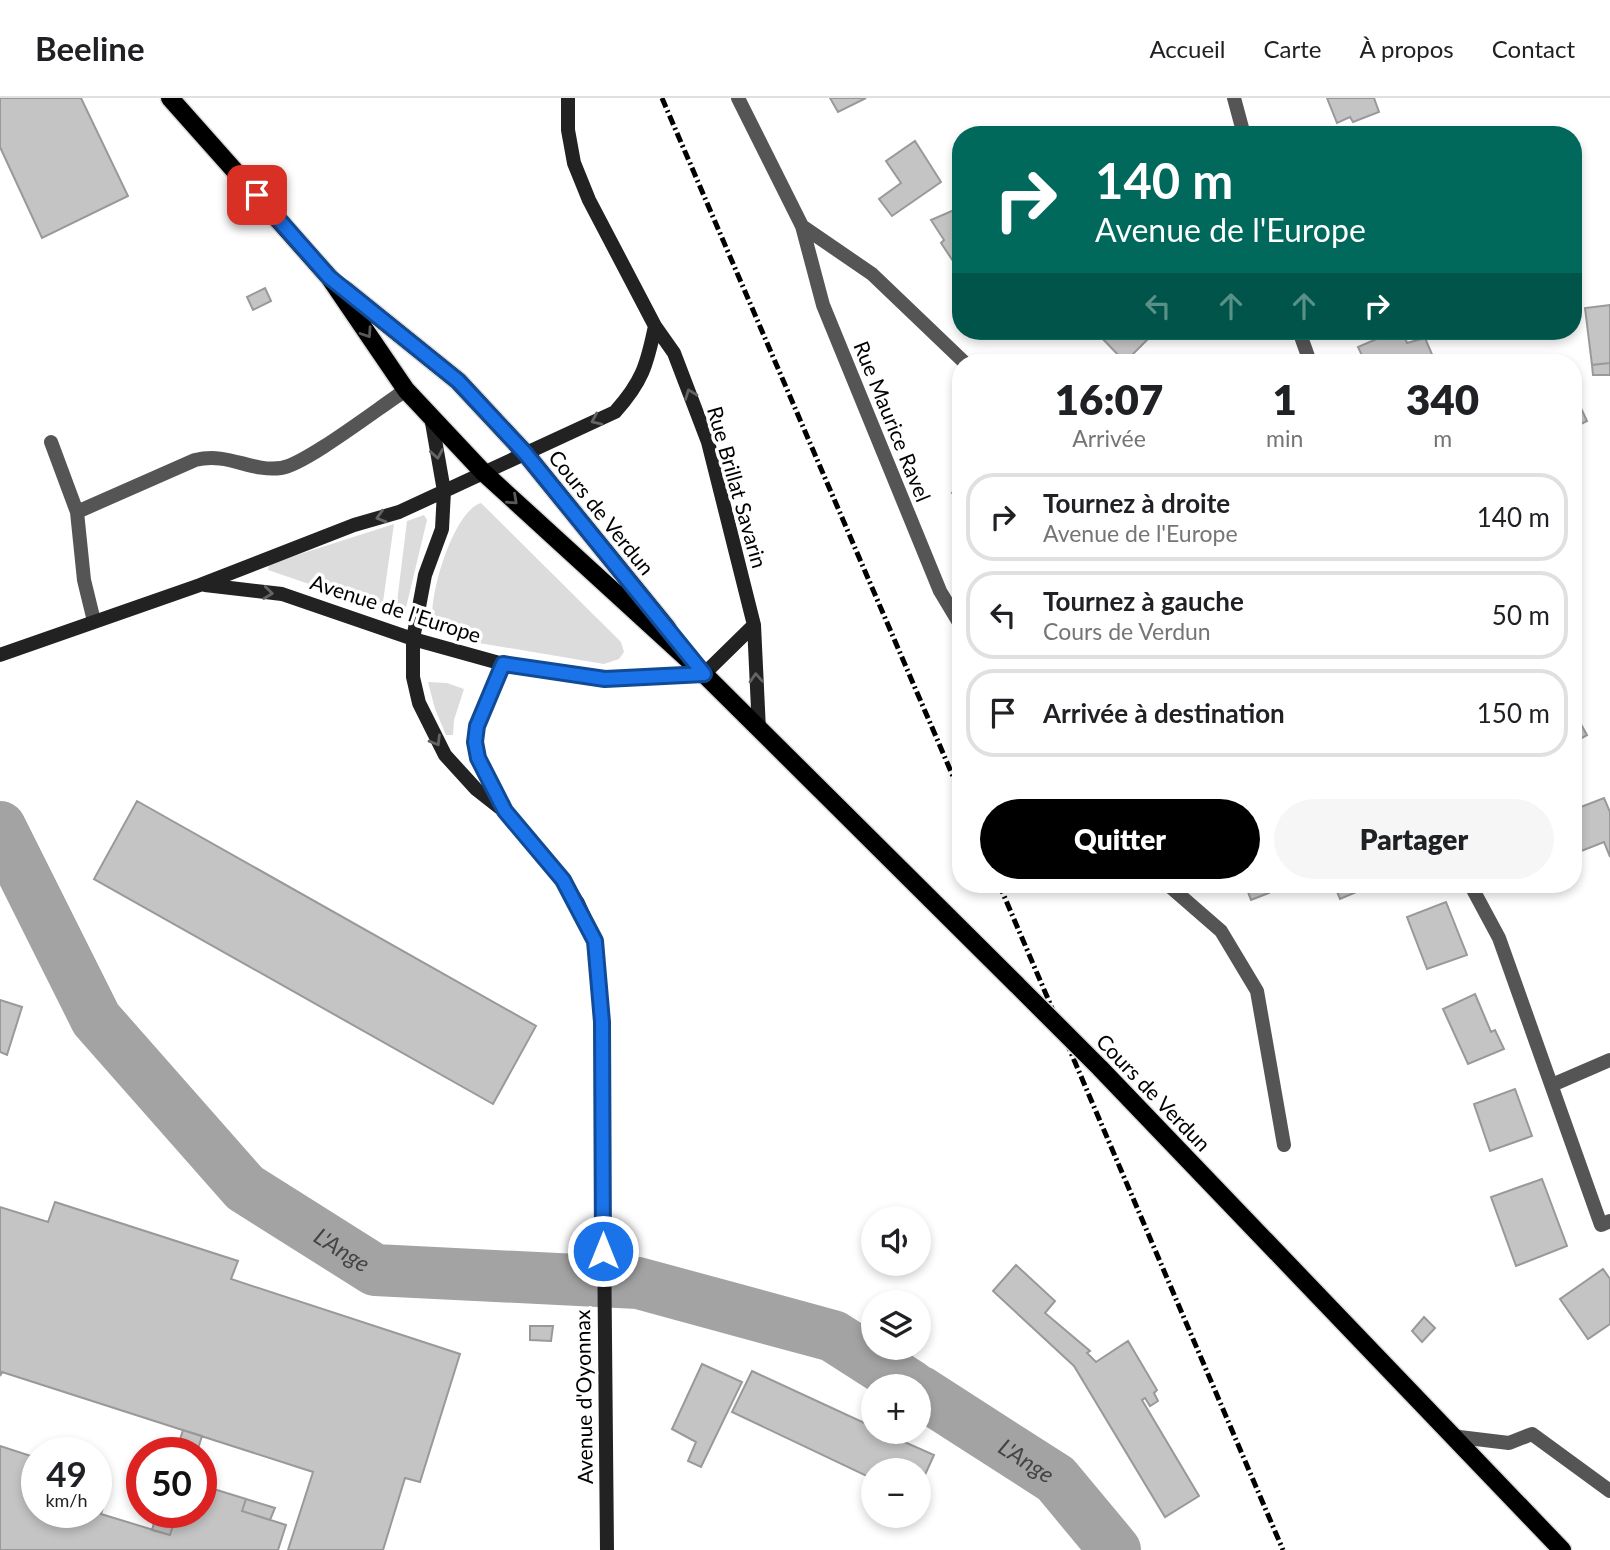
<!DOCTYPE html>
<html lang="fr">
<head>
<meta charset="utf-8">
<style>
  :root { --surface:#fff; --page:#f6f6f6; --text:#202124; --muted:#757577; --line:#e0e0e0; --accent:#000 }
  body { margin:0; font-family:Lato,sans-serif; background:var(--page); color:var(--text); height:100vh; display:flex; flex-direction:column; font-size:26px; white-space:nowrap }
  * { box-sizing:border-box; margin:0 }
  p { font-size:23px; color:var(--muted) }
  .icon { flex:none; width:38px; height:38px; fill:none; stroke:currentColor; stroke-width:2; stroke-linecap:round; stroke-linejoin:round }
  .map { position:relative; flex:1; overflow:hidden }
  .panel { position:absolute; left:952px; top:256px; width:630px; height:539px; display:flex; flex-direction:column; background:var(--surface); border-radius:28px; box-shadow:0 4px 10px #0003 }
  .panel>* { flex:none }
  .hud { position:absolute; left:952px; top:28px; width:630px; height:214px; border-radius:28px; box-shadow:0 4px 10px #0003; background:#00695c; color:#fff; overflow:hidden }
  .fabs { position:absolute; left:861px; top:1108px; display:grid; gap:14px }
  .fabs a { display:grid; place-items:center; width:70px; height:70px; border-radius:50%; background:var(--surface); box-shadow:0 4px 10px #0003; font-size:35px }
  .speed { position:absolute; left:21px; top:1339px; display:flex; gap:14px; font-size:35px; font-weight:700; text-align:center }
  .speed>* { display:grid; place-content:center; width:91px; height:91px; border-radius:50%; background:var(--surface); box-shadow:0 4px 10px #0003; line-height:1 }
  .speed small { font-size:18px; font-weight:400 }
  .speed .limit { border:10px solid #d22; background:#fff; color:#111 }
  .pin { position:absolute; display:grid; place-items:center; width:60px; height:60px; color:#fff; margin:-30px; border-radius:14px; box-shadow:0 4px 10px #0006 }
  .me { position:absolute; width:77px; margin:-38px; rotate:0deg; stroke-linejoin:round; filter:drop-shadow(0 0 5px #0008) }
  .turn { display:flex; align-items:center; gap:24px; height:147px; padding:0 28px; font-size:32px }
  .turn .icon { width:91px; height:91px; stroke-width:2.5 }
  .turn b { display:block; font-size:49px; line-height:60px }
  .lanes { display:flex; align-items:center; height:66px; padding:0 28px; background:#0003; justify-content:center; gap:35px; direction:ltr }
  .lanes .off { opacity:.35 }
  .eta { display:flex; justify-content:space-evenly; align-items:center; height:119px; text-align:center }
  .eta b { font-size:42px; font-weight:800; line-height:49px }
  .primary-button { display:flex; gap:14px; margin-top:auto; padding:14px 28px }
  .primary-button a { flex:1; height:80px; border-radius:42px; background:var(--accent); color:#fff; font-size:28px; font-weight:800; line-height:80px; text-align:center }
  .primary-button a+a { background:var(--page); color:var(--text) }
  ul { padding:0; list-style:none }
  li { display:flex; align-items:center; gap:21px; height:88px; margin:0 14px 10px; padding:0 14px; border:4px solid var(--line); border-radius:28px }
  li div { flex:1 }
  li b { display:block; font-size:26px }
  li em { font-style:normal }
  header { display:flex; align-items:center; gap:42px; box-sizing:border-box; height:98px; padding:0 35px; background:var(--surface); border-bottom:2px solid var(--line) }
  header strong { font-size:33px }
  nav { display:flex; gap:38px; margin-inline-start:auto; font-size:24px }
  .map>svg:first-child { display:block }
</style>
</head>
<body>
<header>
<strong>Beeline</strong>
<nav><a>Accueil</a><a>Carte</a><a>À propos</a><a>Contact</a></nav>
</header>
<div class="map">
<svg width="1610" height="1452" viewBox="0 0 1610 1452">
  <rect width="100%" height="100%" fill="#fff"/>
  <!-- green -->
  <path fill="#dcdcdc" d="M 481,405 L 621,544 L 624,554 L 619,561 L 604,566 L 479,545 L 433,527 C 427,501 453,413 481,405 Z
    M 424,417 L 427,422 L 404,518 L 396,512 L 407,423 Z
    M 394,426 L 382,511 L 268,472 L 269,466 Z
    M 428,584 L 447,585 L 464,591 L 454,622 L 453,637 L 446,637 L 435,611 Z"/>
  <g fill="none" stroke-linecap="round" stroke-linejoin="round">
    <!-- river -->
    <g stroke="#a3a3a3" stroke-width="52">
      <path id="s1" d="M 0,729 L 96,921 L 245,1090 L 375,1172 L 638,1185 L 833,1238 L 911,1288"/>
      <path id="s2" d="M 919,1293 L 1056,1381 L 1115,1452"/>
    </g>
  </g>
  <!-- building -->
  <path fill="#c4c4c4" stroke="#999" stroke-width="2" d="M 0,0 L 81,0 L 128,98 L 42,140 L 0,49 Z
    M 830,0 L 866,0 L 838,14 Z
    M 1327,0 L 1374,0 L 1379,14 L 1353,24 L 1350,19 L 1337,25 Z
    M 915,43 L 941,84 L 892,118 L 879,101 L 901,85 L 886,63 Z
    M 961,109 L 961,175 L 941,145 L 944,142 L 931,122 Z
    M 265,190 L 271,203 L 253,212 L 247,199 Z
    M 1610,207 L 1610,265 L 1592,267 L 1585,210 Z
    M 1095,233 L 1146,233 L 1151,238 L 1125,264 Z
    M 1395,233 L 1402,233 L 1407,245 L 1425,240 L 1434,261 L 1433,264 L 1365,264 L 1358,249 Z
    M 1610,265 L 1610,277 L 1593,277 L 1592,267 Z
    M 1580,308 L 1587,323 L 1573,330 L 1573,310 Z
    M 961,384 L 961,403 L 952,395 Z
    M 1573,612 L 1587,637 L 1573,645 Z
    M 1604,700 L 1610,714 L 1610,759 L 1604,744 L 1576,755 L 1573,752 L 1573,712 Z
    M 137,703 L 536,928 L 493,1006 L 94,781 Z
    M 1245,786 L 1265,786 L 1269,795 L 1251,802 Z
    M 1334,786 L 1375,786 L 1340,801 Z
    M 1446,804 L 1467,857 L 1427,871 L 1407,819 Z
    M 1475,896 L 1491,934 L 1495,932 L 1504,951 L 1468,966 L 1443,911 Z
    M 0,902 L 22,909 L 7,957 L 0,954 Z
    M 1515,991 L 1532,1038 L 1490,1053 L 1474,1006 Z
    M 1542,1081 L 1567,1148 L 1516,1168 L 1491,1099 Z
    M 55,1104 L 238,1163 L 231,1181 L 460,1256 L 420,1384 L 405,1380 L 383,1452 L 288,1452 L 313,1374 L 2,1274 L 0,1278 L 0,1109 L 48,1124 Z
    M 1016,1167 L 1055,1203 L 1045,1215 L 1090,1253 L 1087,1255 L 1096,1264 L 1128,1243 L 1157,1292 L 1154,1295 L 1158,1303 L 1150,1308 L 1145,1300 L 1142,1302 L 1199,1398 L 1165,1419 L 1074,1268 L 993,1193 Z
    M 1603,1171 L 1610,1181 L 1610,1226 L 1588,1241 L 1560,1201 Z
    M 1424,1219 L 1435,1230 L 1422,1244 L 1412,1233 Z
    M 530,1228 L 553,1228 L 551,1243 L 530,1242 Z
    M 702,1266 L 742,1284 L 701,1369 L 688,1363 L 696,1344 L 672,1331 Z
    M 752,1273 L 873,1329 L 873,1334 L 882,1334 L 934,1357 L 919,1390 L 919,1372 L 873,1372 L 873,1381 L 732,1314 Z
    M 183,1332 L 202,1338 L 197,1354 L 176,1354 Z
    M 0,1348 L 37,1360 L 37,1414 L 96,1414 L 96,1379 L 111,1383 L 101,1416 L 170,1437 L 177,1414 L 201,1414 L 201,1387 L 246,1401 L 242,1413 L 286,1427 L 278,1452 L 0,1452 Z
    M 246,1401 L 275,1410 L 270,1422 L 242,1413 Z
    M 157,1414 L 177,1414 L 170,1437 L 152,1432 Z"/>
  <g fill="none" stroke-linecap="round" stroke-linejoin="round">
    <!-- primary casing -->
    <g stroke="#dbdbdb" stroke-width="21">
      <path id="primary" d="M 170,0 L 329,179 L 406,292 L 483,374 L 704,576 L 1017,887
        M 345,192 L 458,283 L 525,355 L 667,530
        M 1100,970 L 1562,1452"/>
    </g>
    <!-- service -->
    <path stroke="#555" stroke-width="14" d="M 51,344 L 77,414
      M 94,523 L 84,482 L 77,414 L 195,362 C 229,354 250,374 281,370 C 305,367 381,308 406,292
      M 1451,1338 L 1509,1345 L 1532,1336 L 1610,1393"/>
    <!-- minor -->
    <path stroke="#555" stroke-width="14" d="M 738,0 L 802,128 L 872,176 L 964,264
      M 1234,0 L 1244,37
      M 802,128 L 823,207 L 940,493 L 961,528
      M 1299,233 L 1310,264
      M 1167,786 L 1221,833 L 1257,893 L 1284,1047
      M 1470,786 L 1499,840 L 1601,1127 L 1610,1123
      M 1552,987 L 1610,962"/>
    <!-- secondary -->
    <path stroke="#222" stroke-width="14" d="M 568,0 L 568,32 L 574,65 L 589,102 L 655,228 L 674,255 L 708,344 L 754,527 L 759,632
      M 431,319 L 444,393 L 442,431 L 425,477 L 413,541 L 413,579 L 419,605 L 445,657 L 476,691 L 504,713 L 563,782 L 578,805 L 595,843 L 602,924 L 607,1452
      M 205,487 L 282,496 L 413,541 L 503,566 L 605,581 L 704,576 L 754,527
      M 0,557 L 200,487 L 354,427 L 399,414 L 615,314 C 642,284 647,267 655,228
      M 502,707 C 492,689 474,664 475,642 C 476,617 494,589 503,566"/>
    <!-- primary -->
    <use href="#primary" stroke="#000" stroke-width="18"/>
    <!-- rail -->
    <path stroke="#000" stroke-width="5" stroke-dasharray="10 3.5 2 3.5" stroke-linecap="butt" d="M 662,0 L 961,697
      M 999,786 L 1283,1452"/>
    <!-- primary-bridge casing -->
    <g stroke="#dbdbdb" stroke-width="21" stroke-linecap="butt">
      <path id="primary-bridge" d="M 1017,887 L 1100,970"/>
    </g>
    <!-- primary-bridge -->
    <use href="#primary-bridge" stroke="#000" stroke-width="18"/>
  </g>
  <!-- one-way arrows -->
  <defs><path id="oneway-chevron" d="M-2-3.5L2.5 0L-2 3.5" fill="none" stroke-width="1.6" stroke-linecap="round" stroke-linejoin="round" transform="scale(1.75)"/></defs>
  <g stroke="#595959">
    <use href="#oneway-chevron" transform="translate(367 235) rotate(56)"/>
    <use href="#oneway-chevron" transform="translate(513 402) rotate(42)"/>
  </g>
  <g stroke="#646464">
    <use href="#oneway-chevron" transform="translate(690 296) rotate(-111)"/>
    <use href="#oneway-chevron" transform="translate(596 322) rotate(156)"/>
    <use href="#oneway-chevron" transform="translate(437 356) rotate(80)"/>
    <use href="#oneway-chevron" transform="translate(381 419) rotate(163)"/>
    <use href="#oneway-chevron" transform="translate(268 495) rotate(7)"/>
    <use href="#oneway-chevron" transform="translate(756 580) rotate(-93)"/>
    <use href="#oneway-chevron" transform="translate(436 643) rotate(59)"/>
  </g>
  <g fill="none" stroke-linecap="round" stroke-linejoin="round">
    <!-- route casing -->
    <g stroke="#114b97" stroke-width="18">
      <path id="route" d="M 257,97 L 329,179 L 458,283 L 525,355 L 704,576 L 605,581 L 503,566 L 477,628 L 475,644 L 478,660 L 505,713 L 563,782 L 595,843 L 602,924 L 603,1153"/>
    </g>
    <!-- route -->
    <use href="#route" stroke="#1a73e8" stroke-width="12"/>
  </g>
  <g text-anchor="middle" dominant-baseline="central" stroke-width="7" stroke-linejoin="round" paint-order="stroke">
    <!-- street labels -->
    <g font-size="21" fill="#000" stroke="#fff">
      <text transform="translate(893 323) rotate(68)">Rue Maurice Ravel</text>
      <text transform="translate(738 389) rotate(74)">Rue Brillat Savarin</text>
      <text transform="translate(602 414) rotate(51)">Cours de Verdun</text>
      <text transform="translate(396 510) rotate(18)">Avenue de l'Europe</text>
      <text transform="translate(1154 994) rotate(46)">Cours de Verdun</text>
      <text transform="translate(583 1299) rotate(-91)">Avenue d'Oyonnax</text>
    </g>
    <!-- water labels -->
    <g font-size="23" font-style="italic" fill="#444" stroke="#fff">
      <text stroke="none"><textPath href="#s1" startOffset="555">L'Ange</textPath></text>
      <text stroke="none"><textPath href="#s2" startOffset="128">L'Ange</textPath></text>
    </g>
  </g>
</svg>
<div class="fabs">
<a><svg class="icon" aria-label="sound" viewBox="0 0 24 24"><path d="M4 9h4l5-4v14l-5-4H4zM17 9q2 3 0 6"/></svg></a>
<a><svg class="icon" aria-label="layers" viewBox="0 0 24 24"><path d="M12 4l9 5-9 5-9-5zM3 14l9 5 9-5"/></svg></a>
<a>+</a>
<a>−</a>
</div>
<div class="speed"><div>49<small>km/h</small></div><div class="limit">50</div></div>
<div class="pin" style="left:257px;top:97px;background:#d93025"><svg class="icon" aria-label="arrive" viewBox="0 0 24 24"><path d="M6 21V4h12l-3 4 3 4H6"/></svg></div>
<svg class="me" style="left:603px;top:1153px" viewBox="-20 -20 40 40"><circle r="17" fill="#1a73e8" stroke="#fff" stroke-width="3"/><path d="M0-11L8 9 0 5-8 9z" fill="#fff"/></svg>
<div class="hud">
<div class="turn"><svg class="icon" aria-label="right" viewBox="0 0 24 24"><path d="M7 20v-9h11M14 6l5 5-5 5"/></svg><div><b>140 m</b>Avenue de l'Europe</div></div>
<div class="lanes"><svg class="icon off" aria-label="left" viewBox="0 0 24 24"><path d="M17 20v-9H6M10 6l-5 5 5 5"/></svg><svg class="icon off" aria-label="ahead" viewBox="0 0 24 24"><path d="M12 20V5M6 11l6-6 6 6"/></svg><svg class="icon off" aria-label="ahead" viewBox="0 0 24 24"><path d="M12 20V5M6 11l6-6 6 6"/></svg><svg class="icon" aria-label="right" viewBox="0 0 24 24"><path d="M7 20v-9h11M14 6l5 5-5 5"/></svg></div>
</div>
<section class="panel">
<div class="eta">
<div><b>16:07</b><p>Arrivée</p></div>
<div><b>1</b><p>min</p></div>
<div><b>340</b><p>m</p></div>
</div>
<ul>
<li><svg class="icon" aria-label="right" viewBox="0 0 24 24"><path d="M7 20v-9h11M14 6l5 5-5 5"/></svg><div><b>Tournez à droite</b><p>Avenue de l'Europe</p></div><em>140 m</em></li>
<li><svg class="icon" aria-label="left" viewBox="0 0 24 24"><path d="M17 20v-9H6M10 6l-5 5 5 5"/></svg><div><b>Tournez à gauche</b><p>Cours de Verdun</p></div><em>50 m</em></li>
<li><svg class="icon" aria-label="arrive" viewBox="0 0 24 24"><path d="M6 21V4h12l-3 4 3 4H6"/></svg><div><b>Arrivée à destination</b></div><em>150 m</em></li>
</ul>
<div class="primary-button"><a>Quitter</a><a>Partager</a></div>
</section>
</div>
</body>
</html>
